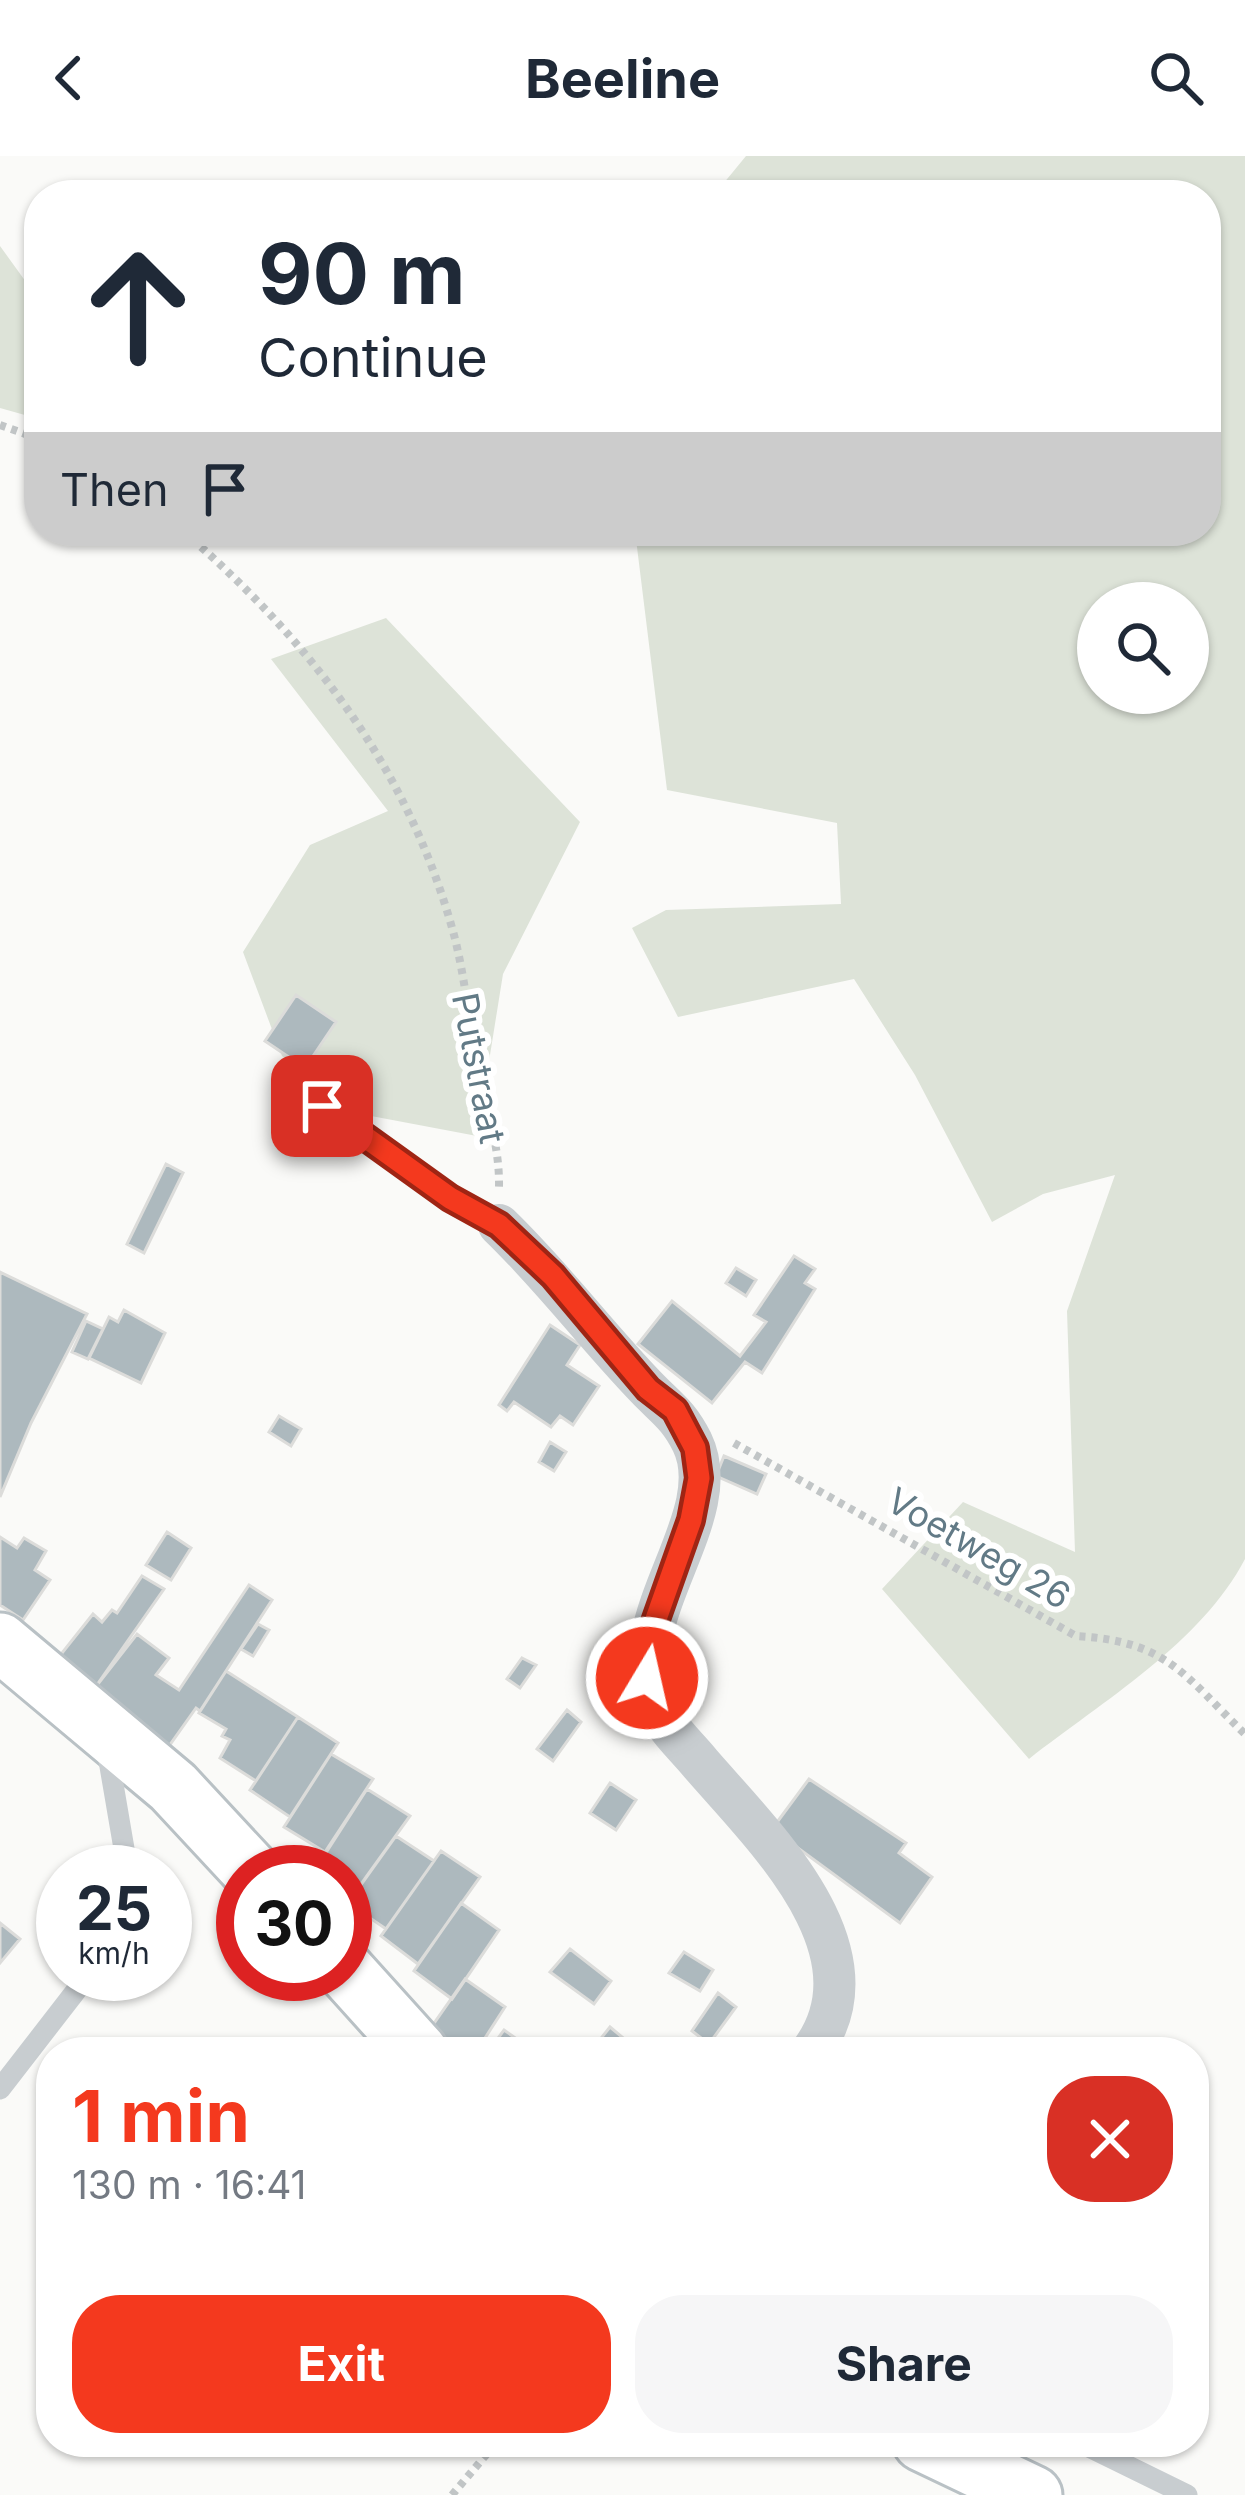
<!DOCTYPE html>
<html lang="en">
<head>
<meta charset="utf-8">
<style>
  :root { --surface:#fff; --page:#f6f6f7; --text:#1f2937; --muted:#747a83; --accent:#f4391e }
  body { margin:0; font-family:Inter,sans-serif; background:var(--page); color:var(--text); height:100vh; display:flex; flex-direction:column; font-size:45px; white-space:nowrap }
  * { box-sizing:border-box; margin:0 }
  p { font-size:39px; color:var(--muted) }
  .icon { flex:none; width:66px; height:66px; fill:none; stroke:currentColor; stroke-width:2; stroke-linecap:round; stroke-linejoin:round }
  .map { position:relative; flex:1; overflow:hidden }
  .details { position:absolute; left:36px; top:1881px; width:1173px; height:420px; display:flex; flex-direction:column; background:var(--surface); border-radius:48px; box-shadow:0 3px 9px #0004 }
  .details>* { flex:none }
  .top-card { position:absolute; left:24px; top:24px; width:1197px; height:366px; border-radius:48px; box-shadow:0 3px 9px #0004; background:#fff; color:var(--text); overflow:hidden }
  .fabs { position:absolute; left:1077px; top:426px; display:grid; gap:24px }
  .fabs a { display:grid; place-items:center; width:132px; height:132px; border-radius:50%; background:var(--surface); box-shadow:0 3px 9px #0004; font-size:60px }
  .speed { position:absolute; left:36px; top:1689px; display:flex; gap:24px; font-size:60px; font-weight:700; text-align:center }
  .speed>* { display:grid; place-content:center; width:156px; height:156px; border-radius:50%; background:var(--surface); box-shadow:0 3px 9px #0004; line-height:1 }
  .speed small { font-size:30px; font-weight:400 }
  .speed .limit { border:18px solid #d22; background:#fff; color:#111 }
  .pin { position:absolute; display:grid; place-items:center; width:102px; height:102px; color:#fff; margin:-51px; border-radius:24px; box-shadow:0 6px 18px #0006 }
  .me { position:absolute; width:132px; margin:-66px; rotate:9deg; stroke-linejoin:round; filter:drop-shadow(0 0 9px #0008) }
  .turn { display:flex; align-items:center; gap:42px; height:252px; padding:0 36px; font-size:54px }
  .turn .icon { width:156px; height:156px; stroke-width:2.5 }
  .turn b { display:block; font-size:84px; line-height:102px }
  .then { display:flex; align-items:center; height:114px; padding:0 36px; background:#0003; gap:24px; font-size:45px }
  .round { display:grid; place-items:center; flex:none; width:126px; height:126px; border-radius:48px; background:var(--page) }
  .head { display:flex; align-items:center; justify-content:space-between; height:204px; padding:0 36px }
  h1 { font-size:72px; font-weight:700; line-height:90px; color:var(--accent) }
  .cta { display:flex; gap:24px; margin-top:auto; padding:24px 36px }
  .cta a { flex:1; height:138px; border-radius:48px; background:var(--accent); color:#fff; font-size:48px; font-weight:700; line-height:138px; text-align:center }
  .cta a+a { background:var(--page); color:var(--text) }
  header { display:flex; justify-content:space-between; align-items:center; height:156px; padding:0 36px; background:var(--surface); font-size:54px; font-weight:700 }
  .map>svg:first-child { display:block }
</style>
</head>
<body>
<header><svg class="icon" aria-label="back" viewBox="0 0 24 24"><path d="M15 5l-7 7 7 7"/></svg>Beeline<svg class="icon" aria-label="search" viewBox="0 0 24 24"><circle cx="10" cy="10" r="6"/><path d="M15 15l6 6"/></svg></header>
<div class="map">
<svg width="1245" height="2339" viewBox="0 0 1245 2339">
  <rect width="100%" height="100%" fill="#fafaf8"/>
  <!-- green -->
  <path fill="#dde3d8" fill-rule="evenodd" d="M 746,0 L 1245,0 L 1245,1403 C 1201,1487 1103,1545 1029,1603 L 882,1433 L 963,1346 L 1075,1396 L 1067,1155 L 1115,1019 L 1043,1038 L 992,1066 L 915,919 L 854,823 L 678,861 L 632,772 L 666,754 L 841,748 L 837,667 L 667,634 L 635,375 L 1206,375 L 1206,39 L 714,39 ZM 1098,447 L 1188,447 L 1188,537 L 1098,537 Z
    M 0,90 L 39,144 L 39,263 L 0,252 Z
    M 386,462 L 580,666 L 503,818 L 477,980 L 350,956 L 282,900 L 243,796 L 310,689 L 388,655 L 271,503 Z"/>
  <!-- building -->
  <path fill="#adb9be" stroke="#dcdcda" stroke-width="3" d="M 296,839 L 336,866 L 305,912 L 265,885 Z
    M 166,1008 L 183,1017 L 144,1097 L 127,1088 Z
    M 794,1100 L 815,1113 L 805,1127 L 815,1133 L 762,1217 L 745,1206 L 712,1247 L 638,1188 L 672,1145 L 740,1200 L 766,1166 L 754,1159 Z
    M 736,1112 L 756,1124 L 746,1140 L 726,1127 Z
    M 0,1116 L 87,1158 L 31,1267 L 0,1341 Z
    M 124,1154 L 165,1177 L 141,1227 L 89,1202 L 109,1161 L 118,1166 Z
    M 86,1165 L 103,1173 L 88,1203 L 72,1196 Z
    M 550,1169 L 580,1189 L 567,1209 L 599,1230 L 573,1269 L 560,1260 L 551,1271 L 514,1246 L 507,1255 L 499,1249 Z
    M 279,1260 L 301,1273 L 291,1290 L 269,1276 Z
    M 550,1286 L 566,1296 L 554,1315 L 539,1306 Z
    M 724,1300 L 766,1318 L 757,1338 L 716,1320 Z
    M 167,1376 L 191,1392 L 171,1424 L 146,1409 Z
    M 0,1381 L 17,1392 L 24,1382 L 46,1395 L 35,1414 L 50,1424 L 23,1464 L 0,1449 Z
    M 142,1420 L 164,1433 L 94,1533 L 58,1502 L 93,1458 L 102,1466 L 112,1454 L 117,1457 Z
    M 249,1429 L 272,1444 L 200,1555 L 196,1552 L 169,1590 L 94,1533 L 137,1478 L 169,1502 L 156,1519 L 179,1534 Z
    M 258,1468 L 269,1474 L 253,1500 L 241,1493 Z
    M 522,1502 L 536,1509 L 520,1532 L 507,1523 Z
    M 226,1515 L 298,1561 L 256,1625 L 220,1602 L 230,1584 L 222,1580 L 226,1573 L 199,1557 Z
    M 567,1554 L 581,1566 L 553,1605 L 537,1593 Z
    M 298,1561 L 338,1587 L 290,1661 L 250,1634 Z
    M 331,1598 L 373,1623 L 325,1696 L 284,1671 Z
    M 809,1623 L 906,1687 L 899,1697 L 932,1721 L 900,1767 L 772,1673 Z
    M 610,1627 L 636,1644 L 616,1674 L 590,1657 Z
    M 367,1633 L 410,1660 L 359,1731 L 345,1722 L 345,1716 L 320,1706 Z
    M 396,1680 L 434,1705 L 386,1773 L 348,1747 Z
    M 441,1695 L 480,1721 L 418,1808 L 381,1780 Z
    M 461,1747 L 499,1774 L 452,1843 L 414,1815 Z
    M 0,1767 L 20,1783 L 0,1807 Z
    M 570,1793 L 611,1825 L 594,1848 L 550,1816 Z
    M 684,1796 L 713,1814 L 700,1835 L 669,1817 Z
    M 465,1823 L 505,1851 L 476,1896 L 446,1896 L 428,1876 Z
    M 718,1837 L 736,1851 L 709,1888 L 692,1875 Z
    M 610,1871 L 640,1896 L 590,1896 Z
    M 504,1874 L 535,1896 L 488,1896 Z"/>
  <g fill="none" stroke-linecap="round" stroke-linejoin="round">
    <!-- secondary casing -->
    <g stroke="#b9c1c5" stroke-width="63">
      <path id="secondary" d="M 0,1486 L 173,1631 L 252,1716
        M 345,1814 L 419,1896
        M 922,2286 L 1033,2339"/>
    </g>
    <!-- path -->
    <path stroke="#c1c5c6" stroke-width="8" stroke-dasharray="6 6" stroke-linecap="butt" d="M 0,269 L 39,283
      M 183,375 C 311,486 409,613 454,779 C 464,817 468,857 475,896 C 483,940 500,987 499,1031
      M 734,1287 L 1076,1480 C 1167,1485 1184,1519 1245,1578
      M 452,2339 L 497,2286"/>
    <!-- lane -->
    <path stroke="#c8cdd0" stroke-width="21" d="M 322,949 L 450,1042 L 499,1069
      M 107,1593 L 128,1716
      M 0,1933 L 89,1818
      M 1079,2286 L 1187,2339"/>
    <!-- street -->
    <path stroke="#c8cdd0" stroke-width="42" d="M 499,1069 C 552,1120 595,1178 646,1231 C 666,1252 678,1258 692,1286 C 730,1364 613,1466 660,1557 C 669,1575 687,1591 700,1607 C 762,1679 886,1795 811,1896"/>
    <!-- secondary -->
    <use href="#secondary" stroke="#fff" stroke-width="57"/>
  </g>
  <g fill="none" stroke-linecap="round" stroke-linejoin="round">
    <!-- route casing -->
    <g stroke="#9f2514" stroke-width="30">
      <path id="route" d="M 322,950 L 450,1042 L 499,1069 L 553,1120 L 648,1233 L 675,1254 L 695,1292 L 699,1322 L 691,1364 L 650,1480 L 647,1522"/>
    </g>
    <!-- route -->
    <use href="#route" stroke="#f4391e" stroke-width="21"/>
  </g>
  <g text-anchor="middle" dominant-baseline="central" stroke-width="12" stroke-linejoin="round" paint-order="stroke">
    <!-- street labels -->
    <g font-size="36" fill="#627a86" stroke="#fff">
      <text transform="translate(479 912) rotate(79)">Putstraat</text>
      <text transform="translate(979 1392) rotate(30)">Voetweg 26</text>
    </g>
  </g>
</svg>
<div class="fabs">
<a><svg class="icon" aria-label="search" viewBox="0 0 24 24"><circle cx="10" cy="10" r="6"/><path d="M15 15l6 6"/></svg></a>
</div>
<div class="speed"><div>25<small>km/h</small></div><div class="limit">30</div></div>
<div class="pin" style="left:322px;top:950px;background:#d93025"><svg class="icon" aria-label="arrive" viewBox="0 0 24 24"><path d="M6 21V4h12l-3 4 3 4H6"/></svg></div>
<svg class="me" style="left:647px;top:1522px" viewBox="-20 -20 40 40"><circle r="17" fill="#f4391e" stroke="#fff" stroke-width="3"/><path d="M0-11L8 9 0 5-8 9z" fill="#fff"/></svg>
<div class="top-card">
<div class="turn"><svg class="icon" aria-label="ahead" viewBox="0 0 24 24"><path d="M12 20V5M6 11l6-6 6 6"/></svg><div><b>90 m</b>Continue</div></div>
<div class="then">Then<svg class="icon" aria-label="arrive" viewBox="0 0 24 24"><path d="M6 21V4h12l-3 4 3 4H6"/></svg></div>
</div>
<section class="details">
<div class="head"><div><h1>1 min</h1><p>130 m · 16:41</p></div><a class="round" style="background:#d93025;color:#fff"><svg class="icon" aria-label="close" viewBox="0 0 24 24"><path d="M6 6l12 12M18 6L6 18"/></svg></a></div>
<div class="cta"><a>Exit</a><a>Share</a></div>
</section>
</div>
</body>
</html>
